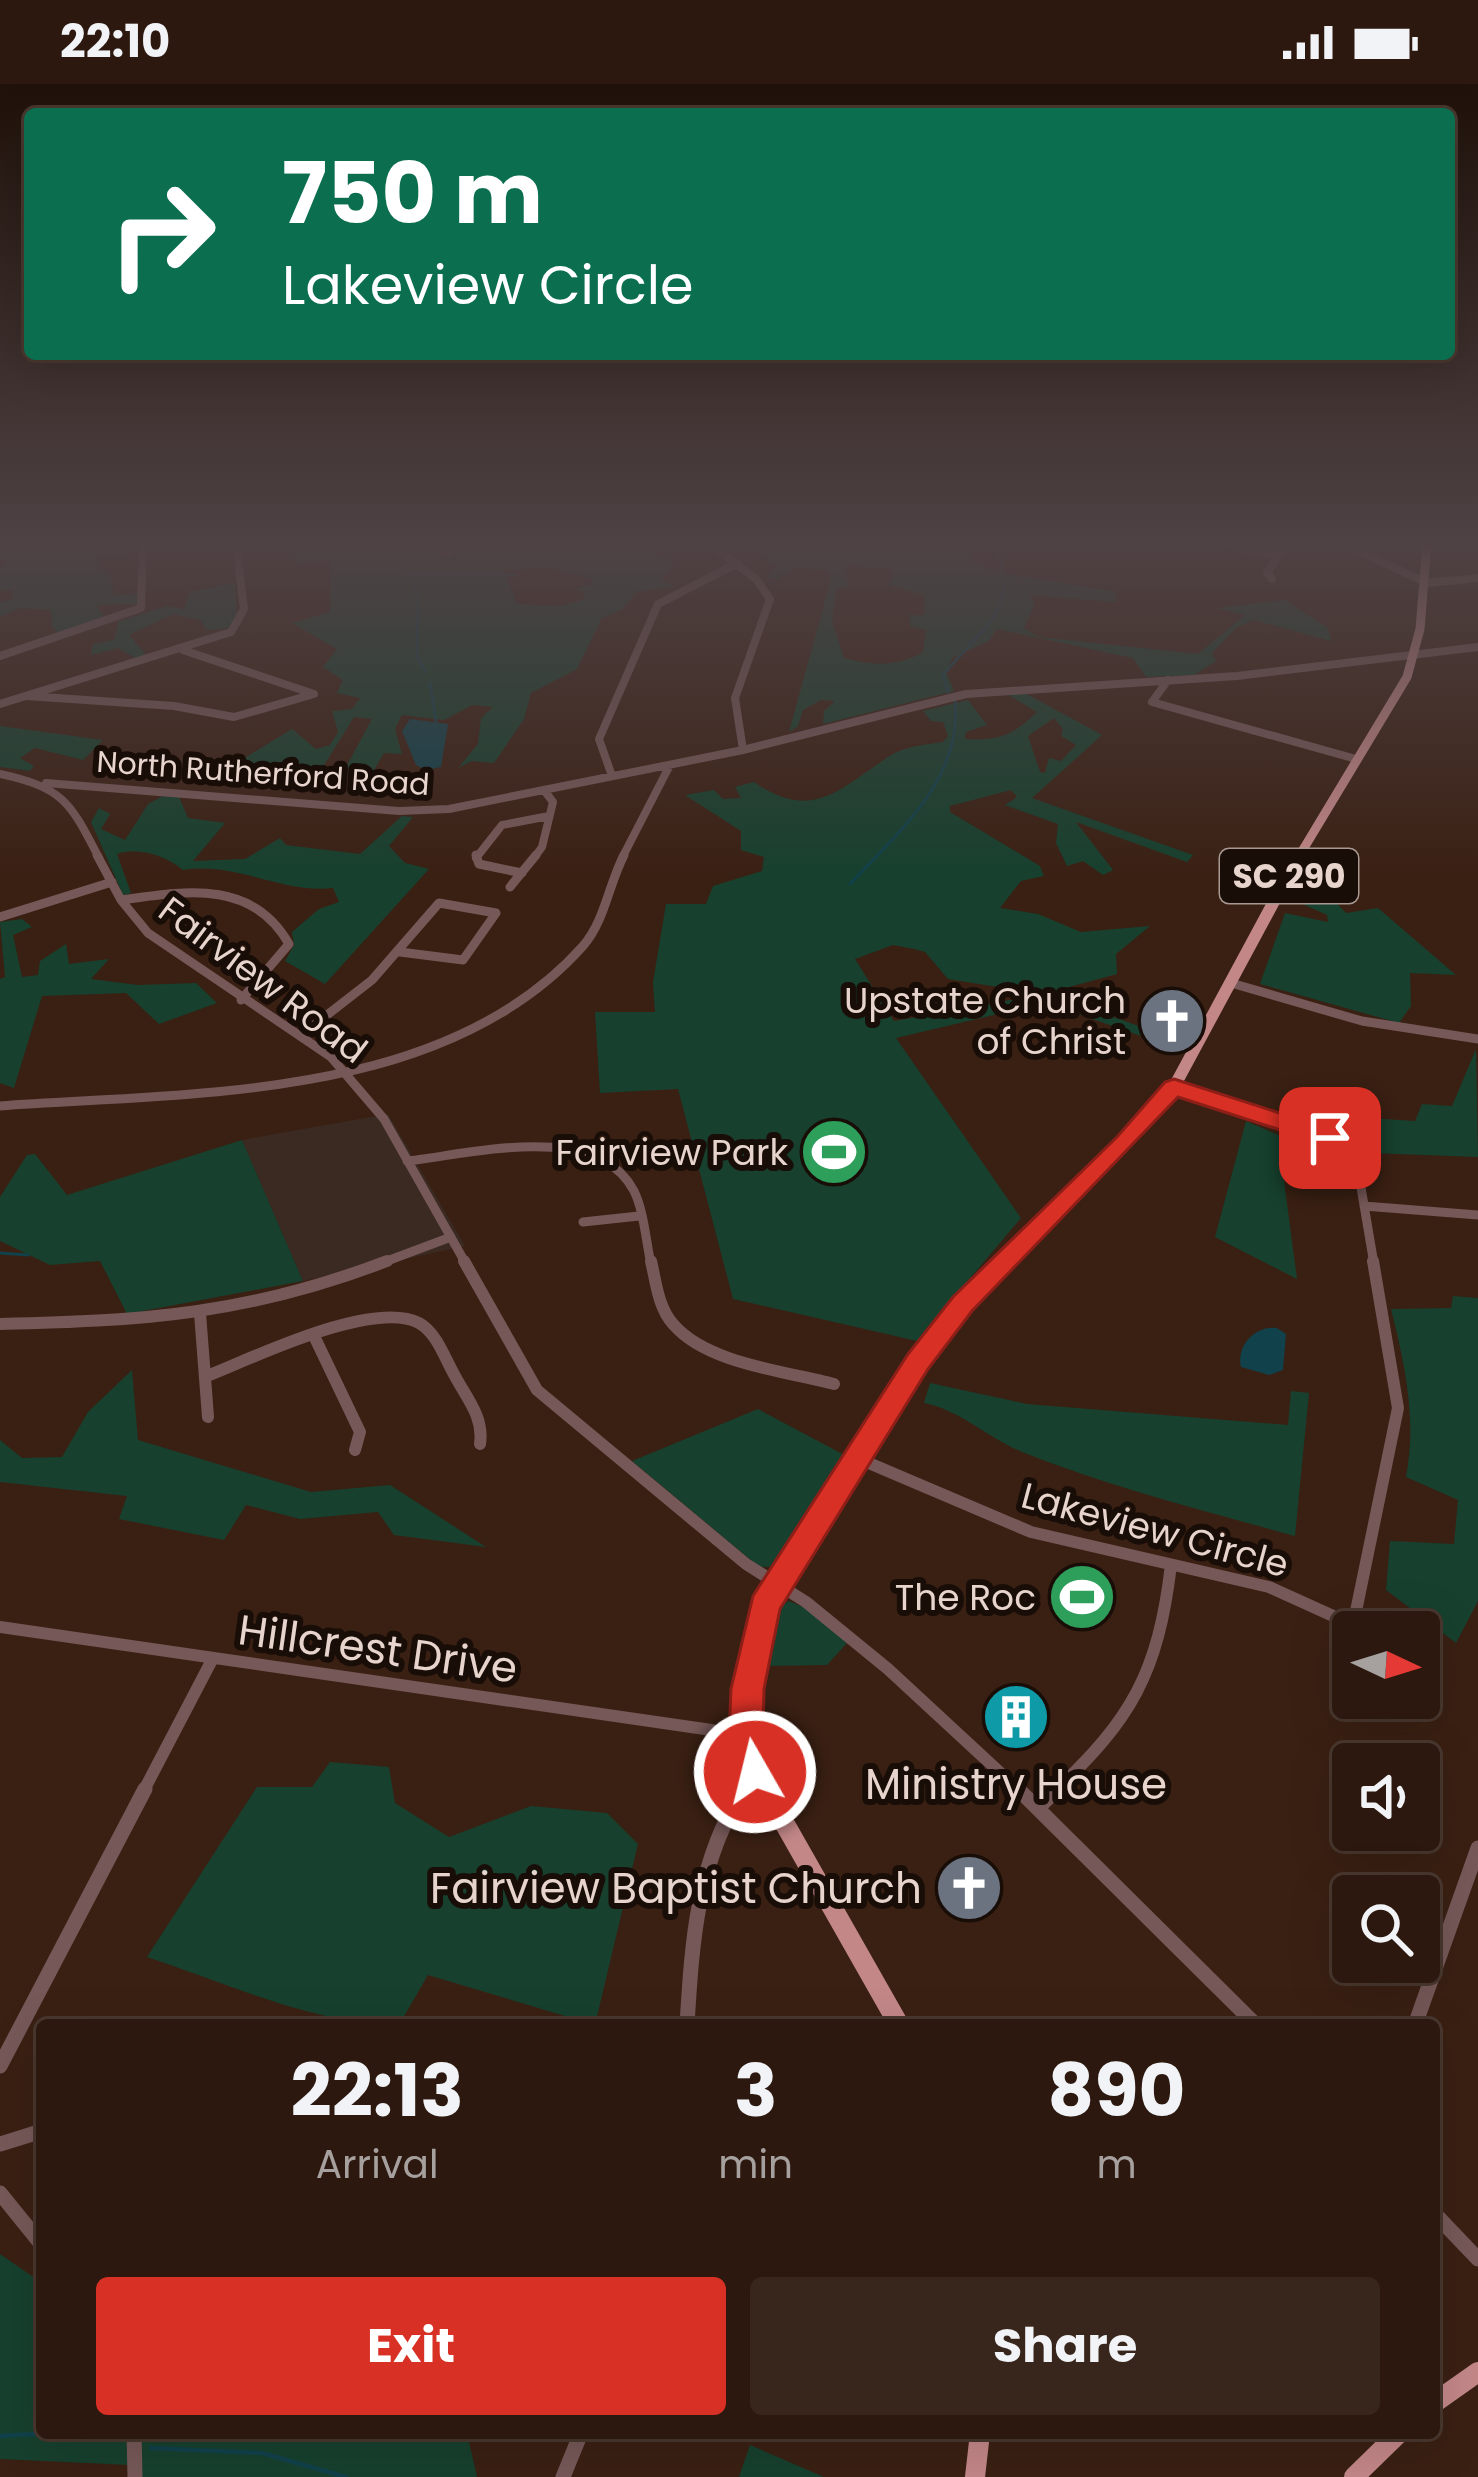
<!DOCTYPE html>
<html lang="en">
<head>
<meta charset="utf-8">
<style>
  :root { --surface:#2c180e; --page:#38251c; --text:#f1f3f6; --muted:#a6a09e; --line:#48372e; --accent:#d93025 }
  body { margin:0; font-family:Poppins,sans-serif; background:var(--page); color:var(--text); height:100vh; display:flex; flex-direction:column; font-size:45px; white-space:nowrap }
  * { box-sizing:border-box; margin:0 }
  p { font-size:39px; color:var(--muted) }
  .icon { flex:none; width:66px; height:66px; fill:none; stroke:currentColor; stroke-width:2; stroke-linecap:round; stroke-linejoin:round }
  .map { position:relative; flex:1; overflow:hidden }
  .side { position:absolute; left:36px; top:1935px; width:1404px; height:420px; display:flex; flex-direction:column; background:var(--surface); border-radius:12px; box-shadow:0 12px 48px #0002,0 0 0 3px var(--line) }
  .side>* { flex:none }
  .guide { position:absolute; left:24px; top:24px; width:1431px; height:252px; border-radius:12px; box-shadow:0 12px 48px #0002,0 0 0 3px var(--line); background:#0b6e4f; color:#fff; overflow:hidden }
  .needle { width:78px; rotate:94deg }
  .buttons { position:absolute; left:1332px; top:1527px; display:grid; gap:24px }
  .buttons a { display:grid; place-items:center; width:108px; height:108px; border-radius:12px; background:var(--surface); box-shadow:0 12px 48px #0002,0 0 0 3px var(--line); font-size:60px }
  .pin { position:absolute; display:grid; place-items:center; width:102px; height:102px; color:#fff; margin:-51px; border-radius:24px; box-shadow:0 6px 18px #0006 }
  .me { position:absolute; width:132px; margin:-66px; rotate:352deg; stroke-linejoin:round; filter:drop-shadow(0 0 9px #0008) }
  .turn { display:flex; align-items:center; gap:42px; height:252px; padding:0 60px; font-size:54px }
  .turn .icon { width:156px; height:156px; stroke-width:2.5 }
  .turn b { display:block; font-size:84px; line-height:102px }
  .eta { display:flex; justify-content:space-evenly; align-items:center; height:204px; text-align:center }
  .eta b { font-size:72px; font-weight:700; line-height:84px }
  .action { display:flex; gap:24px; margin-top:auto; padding:24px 60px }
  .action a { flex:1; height:138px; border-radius:12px; background:var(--accent); color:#fff; font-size:48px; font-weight:700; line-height:138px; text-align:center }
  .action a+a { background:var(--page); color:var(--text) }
  .status { display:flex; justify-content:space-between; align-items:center; height:84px; padding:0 60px; background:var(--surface); direction:ltr }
  .status svg { height:33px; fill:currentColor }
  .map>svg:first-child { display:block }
</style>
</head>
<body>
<div class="status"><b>22:10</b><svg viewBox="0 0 49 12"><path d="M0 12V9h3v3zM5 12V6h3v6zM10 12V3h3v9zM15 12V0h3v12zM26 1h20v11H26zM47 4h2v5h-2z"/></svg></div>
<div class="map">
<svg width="1478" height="2393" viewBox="0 0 1478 2393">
  <rect width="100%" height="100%" fill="#3a2013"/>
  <!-- industrial -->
  <path fill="#3b2a22" d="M 388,1030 L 465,1162 L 303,1197 L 242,1056 Z"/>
  <!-- green -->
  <path fill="#17402e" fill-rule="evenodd" d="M 0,459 L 28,469 L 134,463 L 134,468 L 99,472 L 97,485 L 110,489 L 114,511 L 140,509 L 137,520 L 96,521 L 106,535 L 59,550 L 52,543 L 51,526 L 19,524 L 0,533 L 0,518 L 13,515 L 11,506 L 0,506 L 0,485 L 8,478 L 0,472 Z
    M 309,459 L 427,459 C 437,471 444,476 458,468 L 449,459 L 543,459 L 575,470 L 662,459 L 652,469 L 675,479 L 661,496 L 675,503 L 637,507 L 622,526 L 602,534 L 577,585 L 531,609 L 524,635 L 494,679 L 472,677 L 458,684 L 478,660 L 481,634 L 493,623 L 472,621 L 444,636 L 402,631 L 395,645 L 402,670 L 384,669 L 374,686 L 345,685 L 372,635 L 354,633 L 321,686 L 235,680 L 292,645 L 316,665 L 330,661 L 338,648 L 332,627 L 352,625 L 360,614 L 337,609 L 343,596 L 323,583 L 337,565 L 292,539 L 330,528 L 331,477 L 297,478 L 291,466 ZM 552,484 L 592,495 L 592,500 L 575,505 L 585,510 L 583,516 L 560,522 L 517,520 L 504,486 Z
    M 770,459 L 987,459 L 970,470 L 972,477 L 997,488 L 1117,508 L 1115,518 L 1029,511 L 1035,519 L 1024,544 L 1039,553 L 1198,570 L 1245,531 L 1216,524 L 1285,516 L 1328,544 L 1331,557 L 1254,536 L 1236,544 L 1212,569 L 1216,577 L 1194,591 L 1146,593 L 1133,574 L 997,545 L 989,557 L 953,573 L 946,588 L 954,607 L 823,640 L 824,627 L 835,617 L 821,616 L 803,626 L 798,642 L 789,648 L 831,495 L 829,486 L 795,484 L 778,495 L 765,493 L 778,483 L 762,468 ZM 851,480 L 895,486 L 889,501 L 925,511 L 924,531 L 909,531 L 911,543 L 926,546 L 923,568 C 898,583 871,582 844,574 L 832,537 L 836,505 L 849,503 L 843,484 Z
    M 235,499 L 237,535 L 229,544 L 207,546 L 200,536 L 173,530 L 129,551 L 146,571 L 137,575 L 118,564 L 91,571 L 93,560 L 114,556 L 119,537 L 167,522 L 184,525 L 190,508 Z
    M 1023,608 L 1102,651 L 1032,714 L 1193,771 L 1187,778 L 1076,738 L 1113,786 L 1103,791 L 1083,777 L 1067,782 L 1056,759 L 1058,740 L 1005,721 L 1017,713 L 1011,706 L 950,722 L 950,728 L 1040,782 L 1044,792 L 1021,797 L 1000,824 L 1038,830 L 1081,848 L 1150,842 L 1116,870 L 1117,890 L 1062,905 L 1055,912 L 1186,959 L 1184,967 L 1078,930 L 1052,928 L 1023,907 L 948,895 L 925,868 L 914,865 L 893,861 L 855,875 L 894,937 L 1016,915 L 1028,923 L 896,954 L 1021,1134 L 917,1257 L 733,1215 L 678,1005 L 600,1009 L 595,928 L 655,928 L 653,898 L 666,820 L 706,820 L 713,802 L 762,787 L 764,773 L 741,766 L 741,747 L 685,711 L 714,706 L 723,715 L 741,714 L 735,703 L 754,698 C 813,739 841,704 888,673 C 904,662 924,661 943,658 L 948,652 L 943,638 L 931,637 L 923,627 L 968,616 L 987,641 L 966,648 L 965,655 C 999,657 1012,652 1037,628 L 1005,609 ZM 1054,634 L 1063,645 L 1061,652 L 1076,661 L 1061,677 L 1049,674 L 1045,689 L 1040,688 L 1028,652 Z
    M 0,642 L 103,656 L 83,676 L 35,664 L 20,674 L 34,682 L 30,687 L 0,683 Z
    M 163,712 L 179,713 L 188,734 L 225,739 L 193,777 L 245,775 L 280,754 L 286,761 L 360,770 L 402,732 L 413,733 L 389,762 L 405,779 L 429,785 L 325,900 L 285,877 L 294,861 L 292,848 L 319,825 L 339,818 L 333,804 C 282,810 236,777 183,786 C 167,772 138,762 117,770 L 131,809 L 123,811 L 91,738 L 99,724 L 110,730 L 101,745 L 125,756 L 148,720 Z
    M 1301,799 L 1327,809 L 1346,829 L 1378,824 L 1456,891 L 1410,889 L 1411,922 L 1399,939 L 1260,900 L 1285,829 L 1328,838 L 1327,831 L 1289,814 Z
    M 22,835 L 32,843 L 13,851 L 22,893 L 38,891 L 40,877 L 66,860 L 69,880 L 109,875 L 91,895 L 138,901 L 196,899 L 217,919 L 159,940 L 126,909 L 42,912 L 14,1004 L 0,999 L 0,895 L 5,893 L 0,838 Z
    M 1476,965 L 1478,1073 L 1370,1069 L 1368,1034 L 1415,1037 L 1422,1020 L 1452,1022 Z
    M 1246,1037 L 1292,1057 L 1283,1089 L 1297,1195 L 1215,1153 Z
    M 242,1056 L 303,1197 L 127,1230 L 100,1177 L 50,1181 L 0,1157 L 0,1113 L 27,1071 L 35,1070 L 67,1111 Z
    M 1453,1212 L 1478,1214 L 1478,1517 L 1456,1559 L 1386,1506 L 1390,1457 L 1454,1460 L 1458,1416 L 1406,1393 C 1417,1335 1405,1281 1391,1225 L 1451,1224 Z
    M 132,1286 L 138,1356 L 311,1408 L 390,1401 L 486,1463 L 394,1451 L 378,1428 L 300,1435 L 246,1421 L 224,1456 L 119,1435 L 127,1412 L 0,1398 L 0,1356 L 22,1374 L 62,1373 L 88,1328 Z
    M 930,1299 L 1027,1320 L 1288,1341 L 1291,1307 L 1309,1309 L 1295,1452 C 1204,1427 1110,1403 1022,1368 C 988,1354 960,1326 924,1319 Z
    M 758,1325 L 848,1373 L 783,1482 L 759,1483 L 632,1377 Z
    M 789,1517 L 808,1525 L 847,1559 L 827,1581 L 764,1582 L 780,1523 Z
    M 330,1678 L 389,1683 L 395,1719 L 449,1753 L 531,1722 L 607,1729 L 638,1760 L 595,1941 L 428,1891 L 399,1941 C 316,1941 226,1899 147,1873 L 257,1703 L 312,1703 Z
    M 0,2170 L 42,2199 L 42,2349 L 467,2349 L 477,2393 L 133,2393 L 130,2381 L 0,2375 Z
    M 750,2361 L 824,2393 L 739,2393 Z"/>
  <!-- water -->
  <path fill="#11414a" d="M 410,635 L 448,640 L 441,683 L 426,686 L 416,681 L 402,647 Z
    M 1277,1244 L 1286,1250 L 1283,1286 L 1269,1291 L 1241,1283 C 1236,1262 1255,1241 1277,1244 Z"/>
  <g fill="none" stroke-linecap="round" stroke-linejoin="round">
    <!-- stream-far1 -->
    <path stroke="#11414a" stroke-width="3" d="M 389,459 L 418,512 L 417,573 L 426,588
      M 410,491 L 516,491
      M 430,599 L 436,637
      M 948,608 L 943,591 C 981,544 1024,525 994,459
      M 850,800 C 898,748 963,695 955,617
      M 0,1169 L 28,1171"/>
    <!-- stream -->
    <path stroke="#11414a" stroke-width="4.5" d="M 0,2352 L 54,2349
      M 151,2364 L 262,2369 L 346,2393"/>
    <!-- minor-far3 -->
    <path stroke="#765858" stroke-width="8" d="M 439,459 L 449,468
      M 709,459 L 756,495 L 770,515 L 735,614 L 743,666
      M 1222,459 L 1278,472
      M 1342,459 L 1427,499 L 1478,494
      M 1272,495 L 1267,489 L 1287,459
      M 0,572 L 141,524 L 143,459
      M 1168,596 L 1152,618 L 1356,675
      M 27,612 L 174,622 L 234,633 L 314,610 L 183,566
      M 0,620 L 231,548 L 244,525 L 236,459
      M 0,690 C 64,704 70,718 99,774
      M 612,692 L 599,655 L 658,520 L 738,479
      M 46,699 L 399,727 L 449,725 L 743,666 L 966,610 L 1237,592 L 1478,563
      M 476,774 L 502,741 L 549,732
      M 534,774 L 542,763 L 553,718 L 544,706
      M 622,774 L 670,681"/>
    <!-- minor-far2 -->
    <path stroke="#765858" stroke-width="9" d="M 97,771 L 121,816 L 148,849 L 331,973 L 384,1035 L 466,1180
      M 476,771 L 479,780 L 522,789
      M 510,803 L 536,771
      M 121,816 C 186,807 252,795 289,860 L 241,916
      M 0,833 L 112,798
      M 1231,899 L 1362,937 L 1478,955
      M 300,952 L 372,896 L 439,819 L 496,829 L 463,876 L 400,868
      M 1174,1003 L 1336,1056 L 1356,1074 L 1374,1180
      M 0,1022 C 191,1008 444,1018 583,862 C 605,837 609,799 624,771
      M 407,1077 C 471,1070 597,1036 634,1107 C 644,1127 646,1158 651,1180
      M 1364,1122 L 1478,1131
      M 583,1138 L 639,1132
      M 379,1180 L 451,1153"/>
    <!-- minor-far1 -->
    <path stroke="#765858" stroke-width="12" d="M 464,1177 L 537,1306 L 746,1480 L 806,1518 L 888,1585 L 1021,1708
      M 651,1177 C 656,1198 658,1223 673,1240 C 707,1280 786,1287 834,1300
      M 200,1229 L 208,1333
      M 0,1240 C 145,1237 249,1230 387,1177
      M 315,1254 L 360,1348 L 355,1366
      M 207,1292 C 253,1274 373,1215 419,1239 C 437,1249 445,1275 455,1292 C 467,1315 484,1333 480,1360
      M 857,1374 L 1031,1448 L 1269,1503 L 1342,1536 L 1355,1532 L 1398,1324 L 1373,1177
      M 0,1543 L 746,1651
      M 143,1708 L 213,1574
      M 742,1708 L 755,1688
      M 1054,1708 C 1132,1635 1158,1589 1171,1481"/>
    <!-- minor -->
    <path stroke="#765858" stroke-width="15" d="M 1018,1705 L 1256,1941
      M 1038,1724 L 1057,1705
      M 687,1941 C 692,1858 697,1776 744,1705
      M 1415,1941 L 1478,1764
      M 0,1982 L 145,1705
      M 0,2060 L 42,2047
      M 0,2109 L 42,2161
      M 1434,2129 L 1478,2175
      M 134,2349 L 135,2393
      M 563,2393 L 581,2349"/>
    <!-- major-far3 -->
    <path stroke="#c38788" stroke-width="9" d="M 1298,774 L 1407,593 L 1420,545 L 1427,459"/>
    <!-- major-far2 -->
    <path stroke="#c38788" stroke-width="12" d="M 1004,1180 L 1174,1003 L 1299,771"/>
    <!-- major-far1 -->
    <path stroke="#c38788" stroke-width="15" d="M 766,1708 L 746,1651 L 748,1605 L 765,1522 L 942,1244 L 1007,1177"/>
    <!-- major -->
    <path stroke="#c38788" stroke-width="20" d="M 765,1705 L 899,1941
      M 1434,2319 L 1478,2288
      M 975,2393 L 980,2349
      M 1354,2393 L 1399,2349"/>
  </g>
  <!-- sky -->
  <linearGradient id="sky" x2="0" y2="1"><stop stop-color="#20120a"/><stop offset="0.58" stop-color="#4f4244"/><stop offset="1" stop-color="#4f4244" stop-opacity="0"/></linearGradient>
  <rect width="1478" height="794" fill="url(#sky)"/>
  <!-- route -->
  <path fill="#d93025" stroke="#8d1f18" stroke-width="3" d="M 1174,995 L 1339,1048 L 1343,1054 L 1330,1062 L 1178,1013 L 972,1227 L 928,1285 L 780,1525 L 764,1605 L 763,1651 L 773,1688 L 767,1699 L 755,1704 L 743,1699 L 729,1651 L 731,1605 L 753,1512 L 908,1270 L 953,1213 L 1117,1053 L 1165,998 Z"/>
  <!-- icons -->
  <defs>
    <g id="church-disc" transform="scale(3.45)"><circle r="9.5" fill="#6b7280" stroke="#190d08"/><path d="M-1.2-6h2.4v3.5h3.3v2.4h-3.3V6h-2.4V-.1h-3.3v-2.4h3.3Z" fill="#fff"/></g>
    <g id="stadium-disc" transform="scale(3.45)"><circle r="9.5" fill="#2e9e5b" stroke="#190d08"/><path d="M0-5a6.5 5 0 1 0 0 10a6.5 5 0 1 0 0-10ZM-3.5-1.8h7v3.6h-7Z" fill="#fff"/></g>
    <g id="building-disc" transform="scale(3.45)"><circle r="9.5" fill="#0f9aa8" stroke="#190d08"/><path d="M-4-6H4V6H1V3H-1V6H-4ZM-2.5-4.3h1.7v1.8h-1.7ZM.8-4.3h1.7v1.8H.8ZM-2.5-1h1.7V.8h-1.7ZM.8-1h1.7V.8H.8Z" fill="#fff"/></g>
  </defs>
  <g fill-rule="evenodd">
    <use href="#church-disc" x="1172" y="937"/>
    <use href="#stadium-disc" x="834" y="1068"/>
    <use href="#stadium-disc" x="1082" y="1513"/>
    <use href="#building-disc" x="1016" y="1633"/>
    <use href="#church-disc" x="969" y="1804"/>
  </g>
  <g text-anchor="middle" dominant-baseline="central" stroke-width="12" stroke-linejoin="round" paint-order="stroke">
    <!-- far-street labels -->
    <g font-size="30" fill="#e7d5cd" stroke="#190d08">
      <text transform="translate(263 689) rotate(4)">North Rutherford Road</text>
    </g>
    <!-- shield labels -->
    <rect fill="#190d08" stroke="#a99992" stroke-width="3" x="1220" y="765" width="138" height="54" rx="9"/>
    <g font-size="33" font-weight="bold" fill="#e7d5cd">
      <text x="1289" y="792">SC 290</text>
    </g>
    <!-- street labels -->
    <g font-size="36" fill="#e7d5cd" stroke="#190d08">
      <text transform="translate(263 896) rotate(37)">Fairview Road</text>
      <text transform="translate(1155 1446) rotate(15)">Lakeview Circle</text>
    </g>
    <!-- poi labels -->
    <g font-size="36" fill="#e7d5cd" stroke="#190d08" text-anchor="end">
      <text x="1126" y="916">Upstate Church<tspan x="1126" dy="41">of Christ</tspan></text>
      <text x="788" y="1068">Fairview Park</text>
      <text x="1036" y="1513">The Roc</text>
    </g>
    <!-- near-street labels -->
    <g font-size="42" fill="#e7d5cd" stroke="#190d08">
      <text transform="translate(378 1565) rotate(8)">Hillcrest Drive</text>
    </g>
    <!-- near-poi labels -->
    <g font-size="42" fill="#e7d5cd" stroke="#190d08">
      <text x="1016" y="1700">Ministry House</text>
      <text x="922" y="1804" text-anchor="end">Fairview Baptist Church</text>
    </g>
  </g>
</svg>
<div class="buttons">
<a><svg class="needle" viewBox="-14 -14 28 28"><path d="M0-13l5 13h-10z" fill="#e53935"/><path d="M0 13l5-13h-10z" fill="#a6a09e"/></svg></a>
<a><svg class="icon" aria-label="sound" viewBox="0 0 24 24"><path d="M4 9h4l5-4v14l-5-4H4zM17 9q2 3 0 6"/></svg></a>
<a><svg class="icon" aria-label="search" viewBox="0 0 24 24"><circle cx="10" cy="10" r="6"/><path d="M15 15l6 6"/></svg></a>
</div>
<div class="pin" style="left:1330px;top:1054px;background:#d93025"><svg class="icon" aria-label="arrive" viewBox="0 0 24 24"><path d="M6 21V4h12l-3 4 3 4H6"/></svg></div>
<svg class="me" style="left:755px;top:1688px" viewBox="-20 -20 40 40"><circle r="17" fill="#d93025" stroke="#fff" stroke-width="3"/><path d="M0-11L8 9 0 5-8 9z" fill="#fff"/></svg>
<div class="guide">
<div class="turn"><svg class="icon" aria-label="right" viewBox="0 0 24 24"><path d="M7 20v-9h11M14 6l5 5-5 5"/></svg><div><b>750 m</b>Lakeview Circle</div></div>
</div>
<section class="side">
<div class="eta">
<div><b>22:13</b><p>Arrival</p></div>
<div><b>3</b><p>min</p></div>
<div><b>890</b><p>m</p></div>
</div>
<div class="action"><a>Exit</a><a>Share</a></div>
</section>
</div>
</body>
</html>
